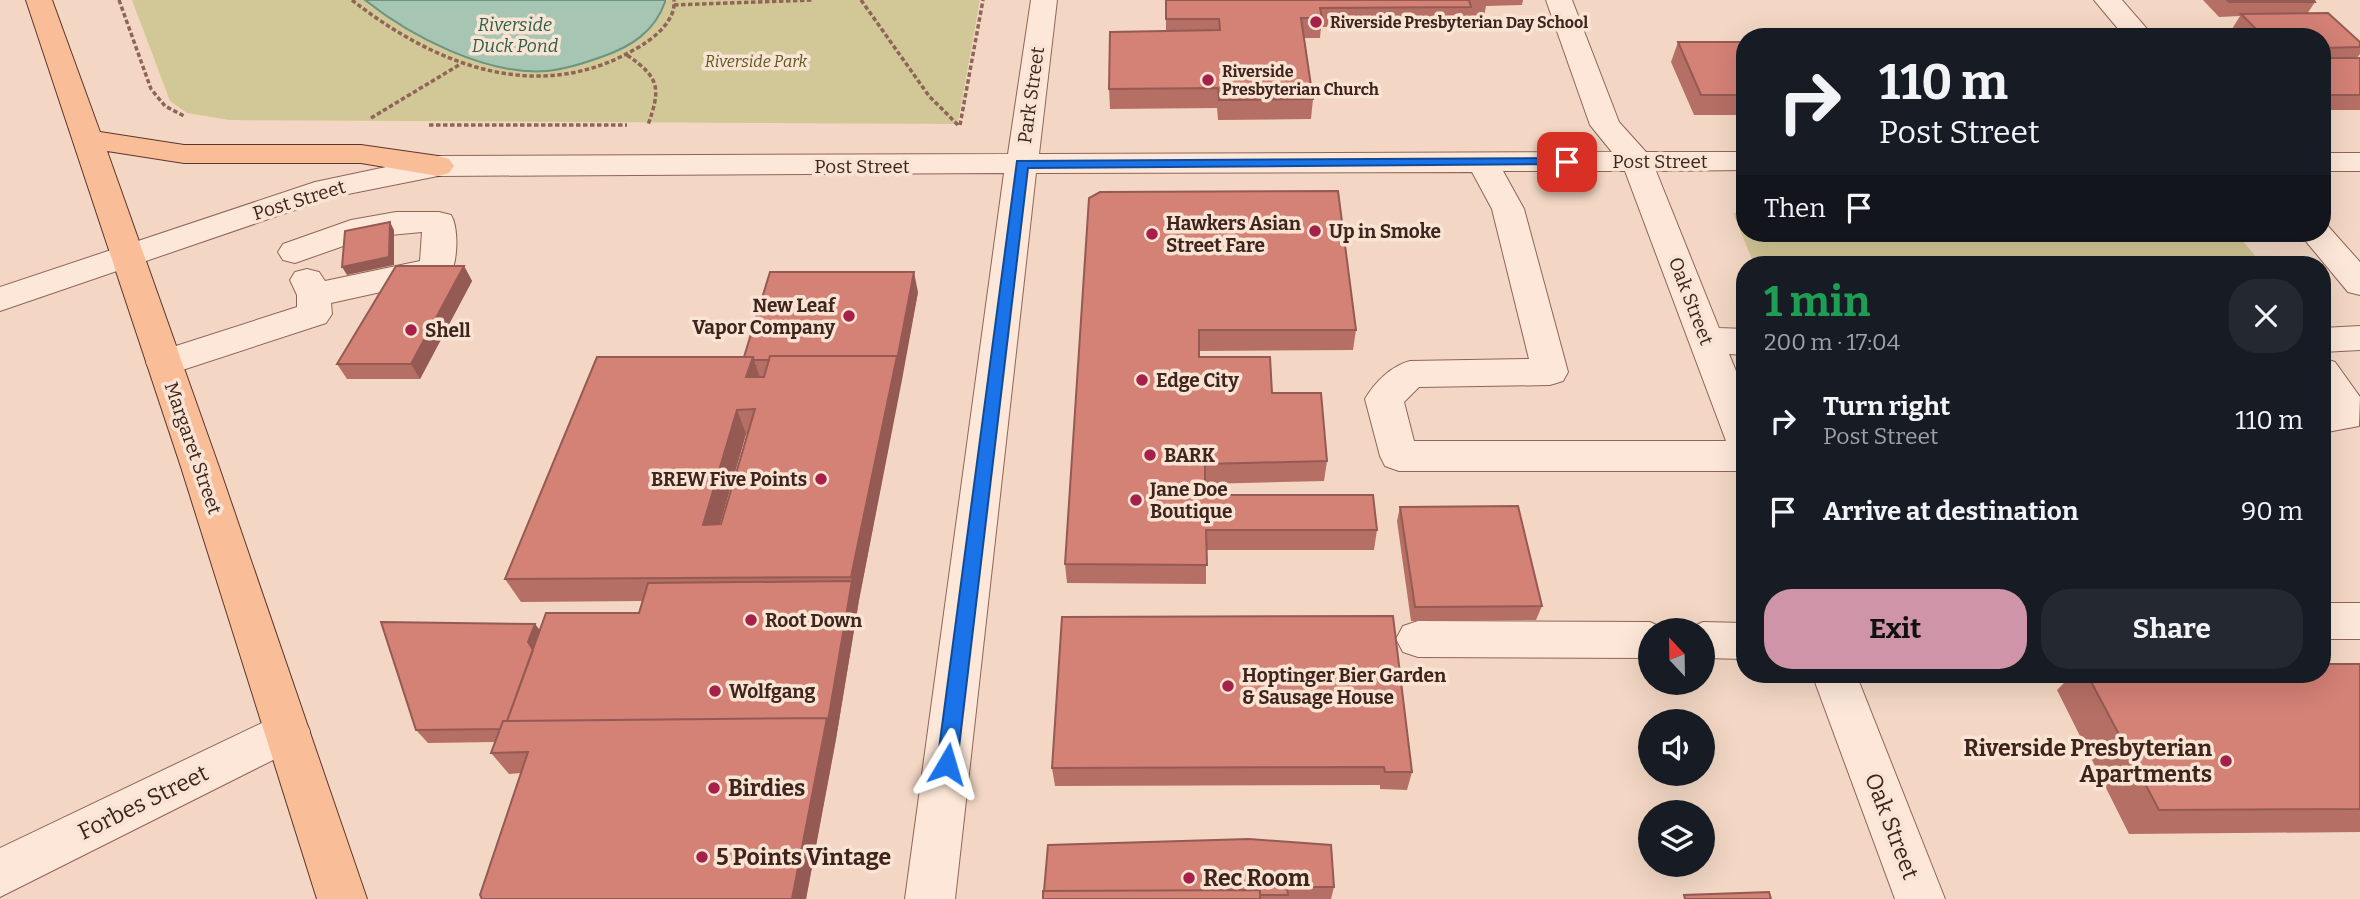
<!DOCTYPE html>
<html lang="en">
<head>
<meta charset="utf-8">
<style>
  :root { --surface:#171b24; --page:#242831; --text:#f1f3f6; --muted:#9ea1a6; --accent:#cf94a8 }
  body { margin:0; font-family:Bitter,serif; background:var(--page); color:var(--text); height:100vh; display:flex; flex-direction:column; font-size:26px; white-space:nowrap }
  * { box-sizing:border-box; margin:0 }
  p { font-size:23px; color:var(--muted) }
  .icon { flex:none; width:38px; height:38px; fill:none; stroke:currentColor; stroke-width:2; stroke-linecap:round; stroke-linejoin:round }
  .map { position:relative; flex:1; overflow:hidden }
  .drawer { position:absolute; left:1736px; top:256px; width:595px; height:427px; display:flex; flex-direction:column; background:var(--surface); border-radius:28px; box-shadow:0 7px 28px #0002 }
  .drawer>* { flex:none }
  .guide { position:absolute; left:1736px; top:28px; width:595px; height:214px; border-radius:28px; box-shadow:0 7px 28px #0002; background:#171b24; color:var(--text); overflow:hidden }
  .needle { width:46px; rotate:338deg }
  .buttons { position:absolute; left:1638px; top:618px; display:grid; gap:14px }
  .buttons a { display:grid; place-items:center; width:77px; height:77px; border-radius:50%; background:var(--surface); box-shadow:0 7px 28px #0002; font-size:35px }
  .pin { position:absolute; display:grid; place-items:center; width:60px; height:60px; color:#fff; margin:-30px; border-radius:14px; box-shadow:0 4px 10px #0006 }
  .me { position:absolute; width:77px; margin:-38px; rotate:7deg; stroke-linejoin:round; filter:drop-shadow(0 0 5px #0008) }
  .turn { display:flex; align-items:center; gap:24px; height:147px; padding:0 28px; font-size:32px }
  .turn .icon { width:91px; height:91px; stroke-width:2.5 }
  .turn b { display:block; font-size:49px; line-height:60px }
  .then { display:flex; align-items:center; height:66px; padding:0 28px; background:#0003; gap:14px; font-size:26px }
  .round { display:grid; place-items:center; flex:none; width:74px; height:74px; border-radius:28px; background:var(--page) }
  .summary { display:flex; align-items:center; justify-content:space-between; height:119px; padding:0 28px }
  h1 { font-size:42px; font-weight:700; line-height:52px; color:#1e9e55 }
  .action { display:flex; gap:14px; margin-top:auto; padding:14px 28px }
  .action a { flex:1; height:80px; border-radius:28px; background:var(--accent); color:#111; font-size:28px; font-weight:700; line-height:80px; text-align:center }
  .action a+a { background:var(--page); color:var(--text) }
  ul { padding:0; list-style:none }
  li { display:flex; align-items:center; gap:21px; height:91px; padding:0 28px }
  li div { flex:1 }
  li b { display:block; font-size:26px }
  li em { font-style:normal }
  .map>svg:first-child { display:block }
</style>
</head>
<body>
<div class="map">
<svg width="2360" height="899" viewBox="0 0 2360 899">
  <rect width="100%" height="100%" fill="#f3d7c4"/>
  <!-- green -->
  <path fill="#d2c796" d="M 132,0 L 980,0 L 958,122 L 956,124 L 229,120 L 187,113 L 170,101 Z
    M 1733,213 L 1745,213 L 1745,233 L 2236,233 L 2262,264 L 1754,264 Z"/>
  <!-- water -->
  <path fill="#a6c5b3" stroke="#6b957e" stroke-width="2" d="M 365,0 L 665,0 L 665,2 C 655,31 632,46 604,56 C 585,63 566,69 547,71 C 487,76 410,36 365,0 Z"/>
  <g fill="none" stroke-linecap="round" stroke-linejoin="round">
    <!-- minor casing -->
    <g stroke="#8f6558" stroke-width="2">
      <path id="minor" d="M 1031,0 L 1057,0 L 1039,154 L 1612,152 L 1590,125 L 1546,0 L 1572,0 L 1619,122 L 1646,152 L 1745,152 L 1745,170 L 1656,171 L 1719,328 L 1745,329 L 1745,355 L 1729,354 L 1745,393 L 1745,471 L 1399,471 L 1385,466 L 1380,456 L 1365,399 C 1375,382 1391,366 1410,361 L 1529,359 L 1492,209 L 1472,172 L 1036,173 L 955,899 L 905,899 L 1004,173 L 438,176 L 333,197 L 0,311 L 0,287 L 315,182 L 438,156 L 1008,154 ZM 1503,171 L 1625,171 L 1726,441 L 1414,441 L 1404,402 L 1419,387 L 1550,385 L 1563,381 L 1568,372 L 1524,209 Z
        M 2094,0 L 2122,0 L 2154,37 L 2125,37 Z
        M 2322,153 L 2360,153 L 2360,171 L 2322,171 Z
        M 396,212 L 439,212 L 451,215 C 459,228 458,263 449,277 L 331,303 L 332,314 L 326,323 L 164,376 L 151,372 L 146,363 L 151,354 L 297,307 L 297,295 L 290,280 L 295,272 L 307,269 L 319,272 L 325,281 L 420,261 L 422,232 L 369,237 L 295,263 L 283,260 L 278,252 L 283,244 L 351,220 Z
        M 2322,224 L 2327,225 L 2360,262 L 2360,295 L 2348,292 L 2299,233 L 2322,233 Z
        M 2360,326 L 2360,350 L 2322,352 L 2322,328 Z
        M 2322,358 L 2335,362 L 2360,397 L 2359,426 L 2322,433 L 2322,405 L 2326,405 L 2322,399 Z
        M 2322,603 L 2360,603 L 2360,639 L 2322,639 Z
        M 1418,621 L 1650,622 L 1667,630 L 1650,630 L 1650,658 L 1418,657 L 1403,652 L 1396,639 L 1403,626 Z
        M 1703,622 L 1745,623 L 1745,659 L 1703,658 L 1703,630 L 1686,630 Z
        M 1812,674 L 1856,674 L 1945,899 L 1895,899 Z
        M 287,711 L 303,717 L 310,731 L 303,745 L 0,897 L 0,848 Z"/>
    </g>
    <!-- major casing -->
    <g stroke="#5d352c" stroke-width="2">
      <path id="major" d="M 26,0 L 52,0 L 100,132 L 184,145 L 361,145 L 438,156 L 449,159 L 454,166 L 449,173 L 438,176 L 361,163 L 184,163 L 107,151 L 219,467 L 367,899 L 317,899 L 181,467 Z"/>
    </g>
    <!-- path -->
    <path stroke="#8f6558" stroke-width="3.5" stroke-dasharray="4.5 2.5" stroke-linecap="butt" d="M 119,0 L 151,89 L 165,106 L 184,116
      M 352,0 C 436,66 542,108 642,45 C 657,36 676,19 674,0
      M 861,0 L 929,96 L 959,126
      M 674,5 L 813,0
      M 627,55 C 660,78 661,88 648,125
      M 371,118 L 459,65
      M 429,125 L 627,125
      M 960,125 L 983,0"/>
    <!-- minor -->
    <use href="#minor" fill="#fce7d8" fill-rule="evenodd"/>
    <!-- major -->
    <use href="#major" fill="#f9be98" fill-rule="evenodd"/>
  </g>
  <!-- wall -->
  <path fill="#b66f65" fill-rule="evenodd" d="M 1166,0 L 1523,0 L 1522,5 L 1486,6 L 1484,17 L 1469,17 L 1467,26 L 1321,27 L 1320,38 L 1304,38 L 1313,99 L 1311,119 L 1218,120 L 1217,108 L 1110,109 L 1109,89 L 1166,31 Z
    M 2203,0 L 2314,0 L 2315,2 L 2307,14 L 2360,42 L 2360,54 L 2357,58 L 2360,58 L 2360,110 L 2322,110 L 2322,37 L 2240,37 L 2232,29 L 2240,16 L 2219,17 Z
    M 1678,42 L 1745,42 L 1745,115 L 1694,115 L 1671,62 Z
    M 1089,198 L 1356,330 L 1353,350 L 1199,351 L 1199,357 L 1272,393 L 1327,461 L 1324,481 L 1205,484 L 1205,495 L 1377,530 L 1374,550 L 1206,550 L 1206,584 L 1067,583 L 1065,564 Z
    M 464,266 L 472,281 L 420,379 L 347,379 L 337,364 Z
    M 918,292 L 859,600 L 836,739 L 806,899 L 482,899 L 521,773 L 509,774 L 491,753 L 495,742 L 428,743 L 416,730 L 535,624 L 540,630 L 639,613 L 642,601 L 521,602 L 505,579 L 744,357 ZM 746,434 L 748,434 L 721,524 L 720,524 Z
    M 1400,507 L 1542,606 L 1536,620 L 1411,621 L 1397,521 Z
    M 1062,617 L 1412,772 L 1407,790 L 1380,789 L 1380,785 L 1055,786 L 1052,768 Z
    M 2360,664 L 2360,832 L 2129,834 L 2057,690 L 2073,674 L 2322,674 Z
    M 1048,845 L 1334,887 L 1331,899 L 1043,899 L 1044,891 Z"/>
  <!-- shaded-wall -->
  <path fill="#945a53" d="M 390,222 L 394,230 L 394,265 L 347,275 L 342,267 Z
    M 464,266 L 472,281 L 420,379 L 411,364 Z
    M 914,272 L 918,292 L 902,380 L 897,360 Z
    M 897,356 L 902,380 L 859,600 L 836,739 L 806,899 L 792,899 L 852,581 L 851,577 Z
    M 753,357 L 761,381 L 746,377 Z
    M 737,410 L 746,434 L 713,548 L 703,525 Z
    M 535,624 L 545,638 L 526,724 L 528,642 Z"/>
  <!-- building -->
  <path fill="#d48176" stroke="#945a53" stroke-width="2" fill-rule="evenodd" d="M 1166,0 L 1469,0 L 1471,7 L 1320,8 L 1322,18 L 1301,18 L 1313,99 L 1219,100 L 1218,88 L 1109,89 L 1110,32 L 1220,30 L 1219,19 L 1166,19 Z
    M 2227,0 L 2314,0 L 2315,2 L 2229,2 Z
    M 2328,13 L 2360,42 L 2360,47 L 2322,48 L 2322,37 L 2264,37 L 2241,14 Z
    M 1678,42 L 1745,42 L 1745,95 L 1701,95 Z
    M 2322,58 L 2360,58 L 2360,95 L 2322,95 Z
    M 1338,191 L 1356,330 L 1199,330 L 1199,357 L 1270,357 L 1272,393 L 1321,393 L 1327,461 L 1205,464 L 1205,495 L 1373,495 L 1377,530 L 1206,530 L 1207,565 L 1065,564 L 1089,198 L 1100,192 Z
    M 390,222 L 389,257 L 342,267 L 345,231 Z
    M 396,266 L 464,266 L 411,364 L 337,364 Z
    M 770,272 L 914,272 L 897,360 L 897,356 L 770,356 L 769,360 L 754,360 L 753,357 L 744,357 Z
    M 770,356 L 897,356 L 851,577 L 505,579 L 597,357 L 753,357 L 746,377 L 764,377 ZM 755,409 L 721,524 L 703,525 L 737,410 Z
    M 1518,506 L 1542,606 L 1415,607 L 1400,507 Z
    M 852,581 L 828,721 L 827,718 L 507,721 L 546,613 L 639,613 L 648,583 Z
    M 1393,616 L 1412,772 L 1385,772 L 1384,767 L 1052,768 L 1062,617 Z
    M 381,622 L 535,624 L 528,642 L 533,650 L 507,721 L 503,721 L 500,729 L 416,730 Z
    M 2322,664 L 2360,664 L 2360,809 L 2159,810 L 2087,674 L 2322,674 Z
    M 827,718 L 792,899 L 482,899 L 480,895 L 528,752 L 491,753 L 503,721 Z
    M 1249,839 L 1331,845 L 1334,887 L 1287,887 L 1288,895 L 1260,895 L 1260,890 L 1044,891 L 1048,845 Z
    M 1260,890 L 1260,899 L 1043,899 L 1043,891 Z
    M 1769,892 L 1771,899 L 1685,899 L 1684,895 Z"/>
  <!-- route -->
  <path fill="#1a73e8" stroke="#114b97" stroke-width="2" d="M 1567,158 L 1571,159 L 1571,164 L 1028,168 L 957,764 L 954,770 L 947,773 L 940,770 L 937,764 L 1017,161 Z"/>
  <!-- markers -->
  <g fill="#a52149" stroke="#f9e4d4" stroke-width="2.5">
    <circle cx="1316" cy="22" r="7"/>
    <circle cx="1208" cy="80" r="7"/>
    <circle cx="1315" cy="231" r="7"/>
    <circle cx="1152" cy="234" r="7"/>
    <circle cx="849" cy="316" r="7"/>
    <circle cx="411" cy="330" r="7"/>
    <circle cx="1142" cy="380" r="7"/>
    <circle cx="1150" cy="455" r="7"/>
    <circle cx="821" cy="479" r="7"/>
    <circle cx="1136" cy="500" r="7"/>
    <circle cx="751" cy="620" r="7"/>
    <circle cx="1228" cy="686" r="7"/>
    <circle cx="715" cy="691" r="7"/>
    <circle cx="2226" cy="761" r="7"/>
    <circle cx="714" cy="788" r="7"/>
    <circle cx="702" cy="857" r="7"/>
    <circle cx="1189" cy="878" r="7"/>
  </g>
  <g text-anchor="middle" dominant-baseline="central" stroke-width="7" stroke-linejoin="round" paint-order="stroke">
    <!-- far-poi labels -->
    <g font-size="16" font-weight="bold" fill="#3e241d" stroke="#f9e4d4" text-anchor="start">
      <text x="1330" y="22">Riverside Presbyterian Day School</text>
      <text x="1222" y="71">Riverside<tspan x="1222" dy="18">Presbyterian Church</tspan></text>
    </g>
    <!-- far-park labels -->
    <g font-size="16" font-style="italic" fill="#5c5a22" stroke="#f9e4d4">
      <text x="756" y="61">Riverside Park</text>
    </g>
    <!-- far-water labels -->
    <g font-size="18" font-style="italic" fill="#2b5f4c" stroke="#f9e4d4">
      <text x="515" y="25">Riverside<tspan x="515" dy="21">Duck Pond</tspan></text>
    </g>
    <!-- street labels -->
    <g font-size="19" fill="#3e241d" stroke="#f9e4d4">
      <text transform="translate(1031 95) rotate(-82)">Park Street</text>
      <text x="1660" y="161">Post Street</text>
      <text x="862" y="166">Post Street</text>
      <text transform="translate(299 200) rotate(-17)">Post Street</text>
      <text transform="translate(1691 301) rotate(69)">Oak Street</text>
      <text transform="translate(193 448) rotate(71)">Margaret Street</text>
    </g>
    <!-- poi labels -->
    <g font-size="19" font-weight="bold" fill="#3e241d" stroke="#f9e4d4" text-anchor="start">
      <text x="1166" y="223">Hawkers Asian<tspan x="1166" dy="22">Street Fare</tspan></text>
      <text x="1329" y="231">Up in Smoke</text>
      <text x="835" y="305" text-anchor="end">New Leaf<tspan x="835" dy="22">Vapor Company</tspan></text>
      <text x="425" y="330">Shell</text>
      <text x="1156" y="380">Edge City</text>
      <text x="1164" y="455">BARK</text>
      <text x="807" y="479" text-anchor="end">BREW Five Points</text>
      <text x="1150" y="489">Jane Doe<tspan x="1150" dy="22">Boutique</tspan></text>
      <text x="765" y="620">Root Down</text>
      <text x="1242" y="675">Hoptinger Bier Garden<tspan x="1242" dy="22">&amp; Sausage House</tspan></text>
      <text x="729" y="691">Wolfgang</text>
    </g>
    <!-- near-poi labels -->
    <g font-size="23" font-weight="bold" fill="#3e241d" stroke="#f9e4d4" text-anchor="start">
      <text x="2212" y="748" text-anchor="end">Riverside Presbyterian<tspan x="2212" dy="26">Apartments</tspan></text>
      <text x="728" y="788">Birdies</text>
      <text x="716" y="857">5 Points Vintage</text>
      <text x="1203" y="878">Rec Room</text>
    </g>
    <!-- near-street labels -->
    <g font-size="23" fill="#3e241d" stroke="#f9e4d4">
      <text transform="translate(143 802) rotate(-26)">Forbes Street</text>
      <text transform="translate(1892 826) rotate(69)">Oak Street</text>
    </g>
  </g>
</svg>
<div class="buttons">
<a><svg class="needle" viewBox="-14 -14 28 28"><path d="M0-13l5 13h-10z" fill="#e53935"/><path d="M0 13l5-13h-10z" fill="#9ea1a6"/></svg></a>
<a><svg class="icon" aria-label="sound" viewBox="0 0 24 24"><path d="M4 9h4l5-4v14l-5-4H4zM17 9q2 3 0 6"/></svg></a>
<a><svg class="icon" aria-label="layers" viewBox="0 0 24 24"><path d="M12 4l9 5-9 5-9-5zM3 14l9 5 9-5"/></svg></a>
</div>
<div class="pin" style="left:1567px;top:162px;background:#d93025"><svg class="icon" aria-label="arrive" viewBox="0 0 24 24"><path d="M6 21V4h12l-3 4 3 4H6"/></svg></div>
<svg class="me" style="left:947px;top:764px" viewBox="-20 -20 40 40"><path d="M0-17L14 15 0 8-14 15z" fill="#1a73e8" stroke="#fff" stroke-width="4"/></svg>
<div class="guide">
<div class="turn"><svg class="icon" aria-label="right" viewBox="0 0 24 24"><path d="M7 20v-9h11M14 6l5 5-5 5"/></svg><div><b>110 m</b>Post Street</div></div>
<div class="then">Then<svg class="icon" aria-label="arrive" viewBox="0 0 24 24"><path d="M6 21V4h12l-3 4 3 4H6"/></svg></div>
</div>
<section class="drawer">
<div class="summary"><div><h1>1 min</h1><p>200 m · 17:04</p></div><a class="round"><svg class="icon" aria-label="close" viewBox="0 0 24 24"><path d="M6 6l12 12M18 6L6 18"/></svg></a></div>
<ul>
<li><svg class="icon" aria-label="right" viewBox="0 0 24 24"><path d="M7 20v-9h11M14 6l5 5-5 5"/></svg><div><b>Turn right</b><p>Post Street</p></div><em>110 m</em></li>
<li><svg class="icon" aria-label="arrive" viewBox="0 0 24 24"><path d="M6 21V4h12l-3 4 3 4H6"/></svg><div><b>Arrive at destination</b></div><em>90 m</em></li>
</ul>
<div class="action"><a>Exit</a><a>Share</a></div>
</section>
</div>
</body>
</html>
